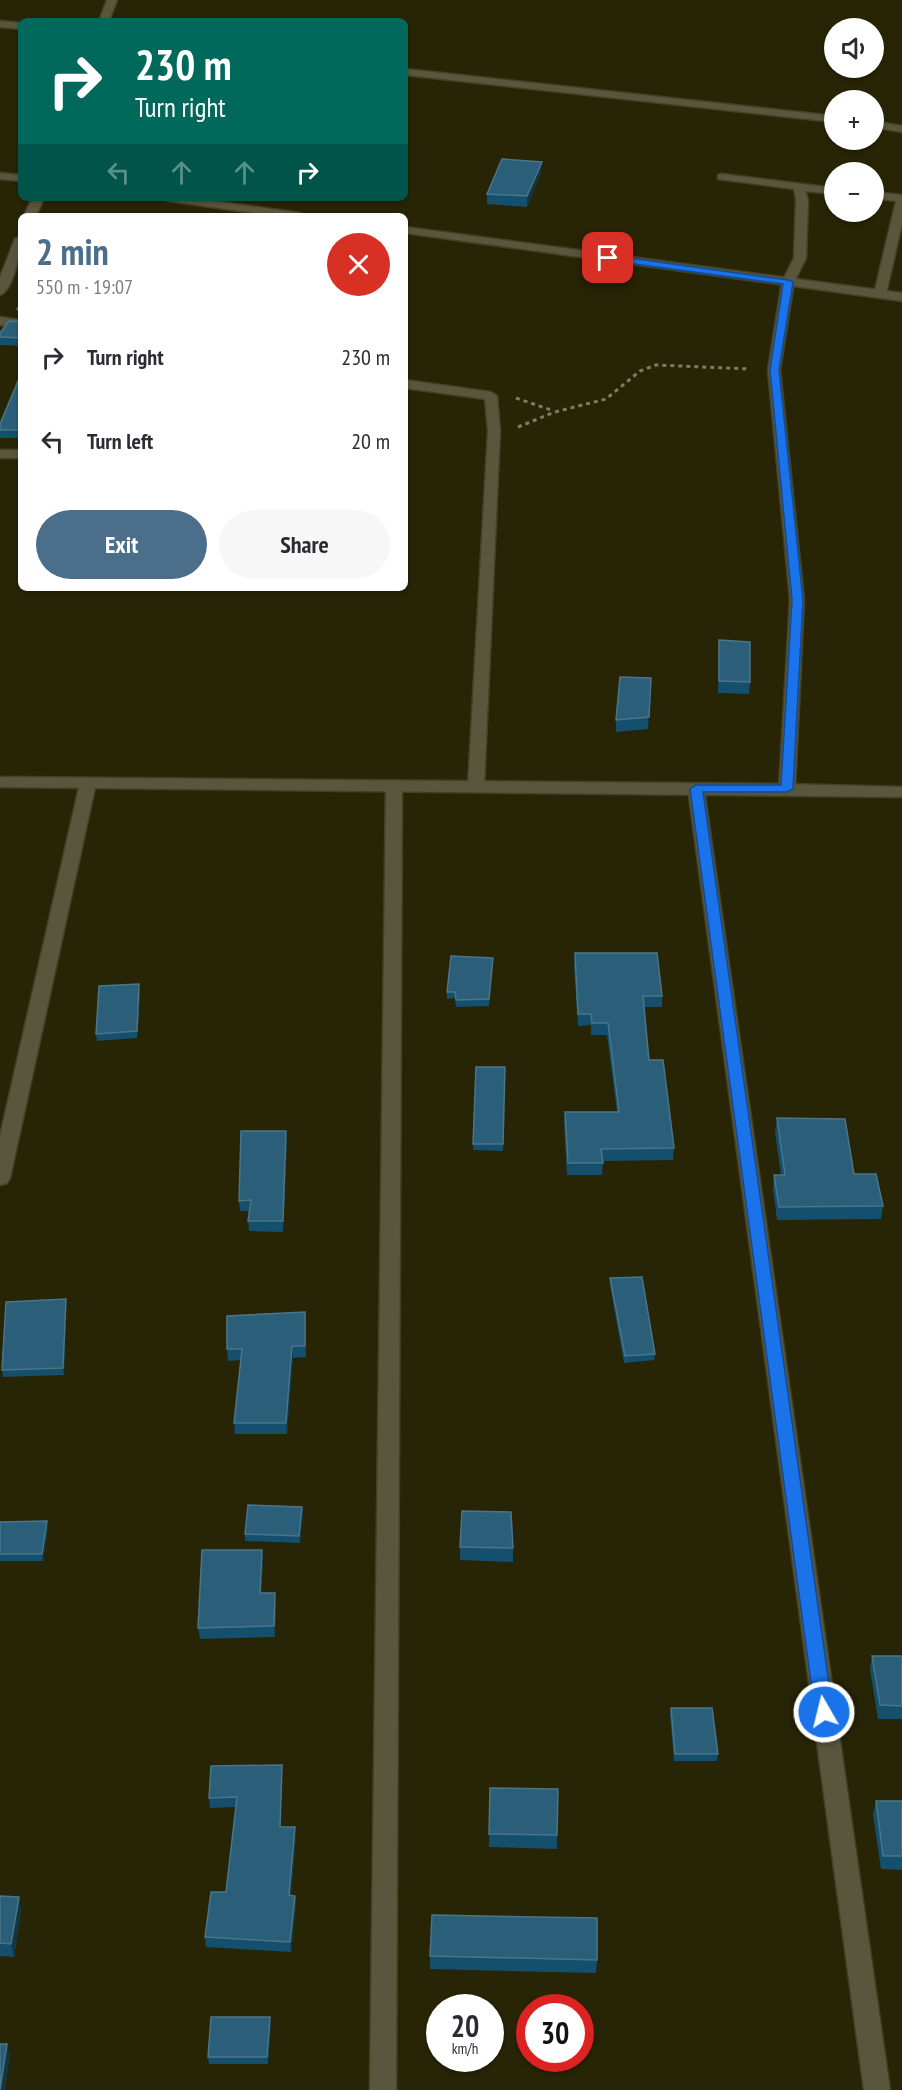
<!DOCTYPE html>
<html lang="en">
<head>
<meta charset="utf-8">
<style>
  :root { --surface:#fff; --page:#f7f7f7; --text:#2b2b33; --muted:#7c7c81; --accent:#4b6e8b }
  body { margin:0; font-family:"PT Sans Narrow",sans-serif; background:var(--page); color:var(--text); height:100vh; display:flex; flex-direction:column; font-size:22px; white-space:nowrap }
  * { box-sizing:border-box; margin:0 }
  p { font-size:20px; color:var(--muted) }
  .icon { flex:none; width:33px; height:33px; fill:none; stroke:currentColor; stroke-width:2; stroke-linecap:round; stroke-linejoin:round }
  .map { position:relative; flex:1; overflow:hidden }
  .panel { position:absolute; left:18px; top:213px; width:390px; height:378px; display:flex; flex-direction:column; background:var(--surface); border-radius:9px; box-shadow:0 2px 4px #0004 }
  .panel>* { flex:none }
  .top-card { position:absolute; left:18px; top:18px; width:390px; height:183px; border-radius:9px; box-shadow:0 2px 4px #0004; background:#00695c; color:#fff; overflow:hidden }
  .buttons { position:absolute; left:824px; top:18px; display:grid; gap:12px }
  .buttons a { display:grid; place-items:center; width:60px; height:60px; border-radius:50%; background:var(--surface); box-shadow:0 2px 4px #0004; font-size:30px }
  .speed { position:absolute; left:426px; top:1994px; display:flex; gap:12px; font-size:30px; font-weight:700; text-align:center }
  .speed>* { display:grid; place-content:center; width:78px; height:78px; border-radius:50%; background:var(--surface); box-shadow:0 2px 4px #0004; line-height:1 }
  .speed small { font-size:15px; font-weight:400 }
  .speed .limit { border:9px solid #d22; background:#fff; color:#111 }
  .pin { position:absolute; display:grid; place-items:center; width:51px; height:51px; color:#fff; margin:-26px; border-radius:12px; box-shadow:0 3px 9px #0006 }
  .me { position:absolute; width:66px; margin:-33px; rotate:352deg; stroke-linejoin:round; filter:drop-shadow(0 0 4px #0008) }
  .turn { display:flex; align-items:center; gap:21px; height:126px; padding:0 18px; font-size:27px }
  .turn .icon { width:78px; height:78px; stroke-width:2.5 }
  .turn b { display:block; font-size:42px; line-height:51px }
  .lanes { display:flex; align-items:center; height:57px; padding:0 18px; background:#0003; justify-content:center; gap:30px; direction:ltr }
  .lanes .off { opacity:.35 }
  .round { display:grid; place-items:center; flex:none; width:63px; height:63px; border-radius:32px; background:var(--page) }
  .overview { display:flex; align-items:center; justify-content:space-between; height:102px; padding:0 18px }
  h1 { font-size:36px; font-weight:600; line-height:45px; color:var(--accent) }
  .action { display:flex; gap:12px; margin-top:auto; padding:12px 18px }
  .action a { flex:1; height:69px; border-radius:36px; background:var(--accent); color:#fff; font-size:24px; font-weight:600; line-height:69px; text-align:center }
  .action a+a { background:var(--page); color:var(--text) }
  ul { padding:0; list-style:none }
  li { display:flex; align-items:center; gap:18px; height:84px; padding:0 18px }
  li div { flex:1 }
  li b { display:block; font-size:22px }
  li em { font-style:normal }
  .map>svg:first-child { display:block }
</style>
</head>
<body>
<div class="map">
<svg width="902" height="2090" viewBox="0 0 902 2090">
  <rect width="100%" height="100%" fill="#282406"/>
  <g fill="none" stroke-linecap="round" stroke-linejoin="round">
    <!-- minor casing -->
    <g stroke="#434024" stroke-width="3">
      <path id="minor" d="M 0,21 L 21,23 L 21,29 L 0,27 Z
        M 405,69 L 834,116 L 834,122 L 405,75 Z
        M 873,121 L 902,126 L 902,132 L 873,127 Z
        M 722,174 L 834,188 L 834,194 L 805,191 L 808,200 L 806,258 L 794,282 L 780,370 L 804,600 L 795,789 L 787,794 L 779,789 L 790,600 L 768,370 L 782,282 L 794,258 L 796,200 L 794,189 L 718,179 L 718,175 Z
        M 873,192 L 902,195 L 902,223 L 886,294 L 880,298 L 874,294 L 896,201 L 873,198 Z
        M 0,317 L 21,320 L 21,328 L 0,325 Z
        M 405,380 L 491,392 L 497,396 L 500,431 L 484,786 L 476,791 L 468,786 L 488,431 L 485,399 L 405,388 Z
        M 0,450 L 21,450 L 21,458 L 0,458 Z
        M 88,778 L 96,783 L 10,1178 L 7,1183 L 0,1185 L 0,1136 L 80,783 Z
        M 394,780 L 402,785 L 396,2090 L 370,2090 L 386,785 Z
        M 696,784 L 704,789 L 890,2090 L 864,2090 L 688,789 Z"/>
    </g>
    <!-- tertiary casing -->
    <g stroke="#434024" stroke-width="3">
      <path id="tertiary" d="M 107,0 L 117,0 L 109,21 L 99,21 Z
        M 0,173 L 21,175 L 21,181 L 0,179 Z
        M 32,198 L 44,198 L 36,216 L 24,216 Z
        M 162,198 L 192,198 L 300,213 L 306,216 L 275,216 L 168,201 Z
        M 405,227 L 902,293 L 902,301 L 405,233 Z
        M 21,236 C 21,249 14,290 0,295 L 0,277 L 15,239 Z
        M 0,777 L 787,784 L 902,787 L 902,797 L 0,787 Z"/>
    </g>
    <!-- path -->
    <path stroke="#7f7c63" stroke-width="3" stroke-dasharray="4 4" stroke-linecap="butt" d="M 516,398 L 554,411
      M 518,427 L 555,412 L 606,399 L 640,371 L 656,365 L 750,369"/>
    <!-- minor -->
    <use href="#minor" fill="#59563e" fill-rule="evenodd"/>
    <!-- tertiary -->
    <use href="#tertiary" fill="#59563e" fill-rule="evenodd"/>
  </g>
  <!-- wall -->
  <path fill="#144f6d" d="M 541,172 L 527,207 L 487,204 L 487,194 Z
    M 21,305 L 21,319 L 18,317 L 17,309 Z
    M 21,322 L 21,346 L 0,345 L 0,333 Z
    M 21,374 L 21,438 L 0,438 L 0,424 Z
    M 719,640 L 750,682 L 749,694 L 718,693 Z
    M 651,678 L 648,729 L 616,732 L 616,720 Z
    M 575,953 L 662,996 L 662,1007 L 644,1007 L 649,1060 L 674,1148 L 673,1160 L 603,1161 L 602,1175 L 567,1175 L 564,1123 L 565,1112 L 617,1112 L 607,1035 L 591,1035 L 591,1025 L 578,1026 L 574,965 Z
    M 493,958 L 489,1006 L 456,1007 L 455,998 L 447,999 L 447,992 Z
    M 140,991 L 137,1038 L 97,1041 L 96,1034 Z
    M 476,1067 L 505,1067 L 503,1151 L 473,1150 Z
    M 777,1118 L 854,1174 L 883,1206 L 881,1219 L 777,1220 L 773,1189 L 774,1175 L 781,1175 L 775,1132 Z
    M 287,1141 L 283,1232 L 249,1231 L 248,1221 L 249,1211 L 240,1211 L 239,1201 Z
    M 610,1278 L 655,1354 L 654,1360 L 624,1363 L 610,1285 Z
    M 66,1299 L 66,1306 L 64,1375 L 3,1377 L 2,1370 Z
    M 305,1312 L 306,1357 L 293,1358 L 287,1434 L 235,1434 L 234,1423 L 241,1360 L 228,1361 L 227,1349 Z
    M 302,1507 L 303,1514 L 300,1543 L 245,1541 L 245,1534 Z
    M 0,1522 L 48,1528 L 43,1561 L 0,1561 Z
    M 460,1547 L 513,1548 L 513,1562 L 460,1560 Z
    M 262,1550 L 263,1561 L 261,1593 L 276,1604 L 275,1637 L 200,1639 L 198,1628 Z
    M 872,1656 L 902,1656 L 902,1719 L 878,1719 L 870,1669 Z
    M 671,1708 L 718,1754 L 717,1761 L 674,1761 L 670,1715 Z
    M 282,1765 L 282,1775 L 281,1827 L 296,1837 L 291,1895 L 295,1896 L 296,1906 L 291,1952 L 206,1947 L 205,1937 L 226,1892 L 236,1807 L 210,1808 L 209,1798 Z
    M 490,1788 L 557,1835 L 557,1849 L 489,1847 Z
    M 876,1801 L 902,1801 L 902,1870 L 881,1869 L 873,1815 Z
    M 0,1896 L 19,1897 L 21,1910 L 14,1957 L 0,1956 Z
    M 430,1956 L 597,1960 L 596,1973 L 430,1969 Z
    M 271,2024 L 268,2064 L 209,2064 L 208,2057 Z"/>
  <!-- shaded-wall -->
  <path fill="#12373f" d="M 542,162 L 541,172 L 527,207 L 527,196 Z
    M 139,984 L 140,991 L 137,1038 L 137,1031 Z
    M 286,1131 L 287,1141 L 283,1232 L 283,1221 Z
    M 66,1299 L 66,1306 L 64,1375 L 63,1368 Z
    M 292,1346 L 293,1358 L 287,1434 L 286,1423 Z
    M 302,1507 L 303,1514 L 300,1543 L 299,1536 Z
    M 47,1521 L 48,1528 L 43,1561 L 42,1554 Z
    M 262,1550 L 263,1561 L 260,1604 L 260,1593 Z
    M 275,1593 L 276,1604 L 275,1637 L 274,1626 Z
    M 282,1765 L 282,1775 L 281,1837 L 280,1827 Z
    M 295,1827 L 296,1837 L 290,1905 L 289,1895 Z
    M 295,1896 L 296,1906 L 291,1952 L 290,1942 Z
    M 19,1897 L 21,1910 L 14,1957 L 11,1944 Z
    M 270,2017 L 271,2024 L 268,2064 L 267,2057 Z
    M 7,2044 L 10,2057 L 5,2090 L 0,2090 Z"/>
  <!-- building -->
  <path fill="#2b5f79" stroke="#4a7588" stroke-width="1.5" d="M 502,159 L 542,162 L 527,196 L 487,194 Z
    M 20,305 L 21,305 L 21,311 L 17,309 Z
    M 9,321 L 21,322 L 21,338 L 0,337 L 0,333 Z
    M 21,374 L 21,430 L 0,430 L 0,424 Z
    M 719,640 L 750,642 L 750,682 L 719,681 Z
    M 620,677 L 651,678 L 649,717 L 616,720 Z
    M 575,953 L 657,953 L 662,996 L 643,996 L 649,1060 L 663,1060 L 674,1148 L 601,1149 L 603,1163 L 568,1163 L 565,1112 L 619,1112 L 608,1023 L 592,1023 L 591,1014 L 578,1014 Z
    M 451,956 L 493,958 L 489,999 L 456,1000 L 455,992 L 447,992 Z
    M 139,984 L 137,1031 L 96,1034 L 99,986 Z
    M 476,1067 L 505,1067 L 503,1144 L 473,1144 Z
    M 777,1118 L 845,1119 L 854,1174 L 876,1174 L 883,1206 L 779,1207 L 774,1175 L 785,1175 Z
    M 241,1131 L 286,1131 L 283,1221 L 248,1221 L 251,1200 L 239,1201 Z
    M 642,1277 L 655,1354 L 625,1356 L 610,1278 Z
    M 66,1299 L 63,1368 L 2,1370 L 6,1302 Z
    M 305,1312 L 305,1346 L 292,1346 L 286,1423 L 234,1423 L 242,1349 L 227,1349 L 227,1316 Z
    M 248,1505 L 302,1507 L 299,1536 L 245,1534 Z
    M 462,1511 L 511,1512 L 513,1548 L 460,1547 Z
    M 47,1521 L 42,1554 L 0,1554 L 0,1522 Z
    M 202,1550 L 262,1550 L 260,1593 L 275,1593 L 274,1626 L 198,1628 Z
    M 872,1656 L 902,1656 L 902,1706 L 880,1705 Z
    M 671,1708 L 712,1708 L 718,1754 L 675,1754 Z
    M 282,1765 L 280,1827 L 295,1827 L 289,1895 L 295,1896 L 290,1942 L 205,1937 L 211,1892 L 226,1892 L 237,1797 L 209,1798 L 211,1766 Z
    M 490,1788 L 558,1789 L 557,1835 L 489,1834 Z
    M 876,1801 L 902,1801 L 902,1856 L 883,1856 Z
    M 0,1896 L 19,1897 L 11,1944 L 0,1943 Z
    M 432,1915 L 597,1918 L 597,1960 L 430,1956 Z
    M 211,2017 L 270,2017 L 267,2057 L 208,2057 Z
    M 0,2044 L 7,2044 L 0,2090 Z"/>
  <!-- route -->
  <path fill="#1a73e8" stroke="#114b97" stroke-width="1.5" d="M 608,255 L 788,280 L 793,282 L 779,370 L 803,600 L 793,789 L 787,792 L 703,792 L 833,1712 L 831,1717 L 824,1719 L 818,1717 L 815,1712 L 690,789 L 696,785 L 781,785 L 792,600 L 770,370 L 783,284 L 605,260 L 603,258 Z"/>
</svg>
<div class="buttons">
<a><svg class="icon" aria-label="sound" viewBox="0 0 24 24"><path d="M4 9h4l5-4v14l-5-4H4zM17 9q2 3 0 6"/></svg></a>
<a>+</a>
<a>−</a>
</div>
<div class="speed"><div>20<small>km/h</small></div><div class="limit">30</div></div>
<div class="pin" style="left:608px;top:258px;background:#d93025"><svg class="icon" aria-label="arrive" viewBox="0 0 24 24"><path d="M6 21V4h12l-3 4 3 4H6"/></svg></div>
<svg class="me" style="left:824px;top:1712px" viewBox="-20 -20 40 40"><circle r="17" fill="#1a73e8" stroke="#fff" stroke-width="3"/><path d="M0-11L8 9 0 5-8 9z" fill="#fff"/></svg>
<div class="top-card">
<div class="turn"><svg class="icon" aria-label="right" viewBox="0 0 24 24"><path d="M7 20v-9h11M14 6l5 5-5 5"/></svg><div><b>230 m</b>Turn right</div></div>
<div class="lanes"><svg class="icon off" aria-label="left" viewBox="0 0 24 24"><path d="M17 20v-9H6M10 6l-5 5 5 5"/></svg><svg class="icon off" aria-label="ahead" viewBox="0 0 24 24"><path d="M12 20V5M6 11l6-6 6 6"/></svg><svg class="icon off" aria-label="ahead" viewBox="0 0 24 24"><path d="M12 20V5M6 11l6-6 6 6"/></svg><svg class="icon" aria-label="right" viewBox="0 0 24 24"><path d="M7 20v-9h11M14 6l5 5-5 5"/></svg></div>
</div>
<section class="panel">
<div class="overview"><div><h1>2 min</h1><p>550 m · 19:07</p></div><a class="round" style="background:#d93025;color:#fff"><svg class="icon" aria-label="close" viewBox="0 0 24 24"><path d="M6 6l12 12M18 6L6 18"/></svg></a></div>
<ul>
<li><svg class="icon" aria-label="right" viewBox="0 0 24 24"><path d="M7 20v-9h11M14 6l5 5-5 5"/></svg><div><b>Turn right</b></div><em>230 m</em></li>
<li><svg class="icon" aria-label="left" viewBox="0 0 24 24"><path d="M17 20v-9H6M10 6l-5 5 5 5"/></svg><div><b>Turn left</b></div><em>20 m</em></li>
</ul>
<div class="action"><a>Exit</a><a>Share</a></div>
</section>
</div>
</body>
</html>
